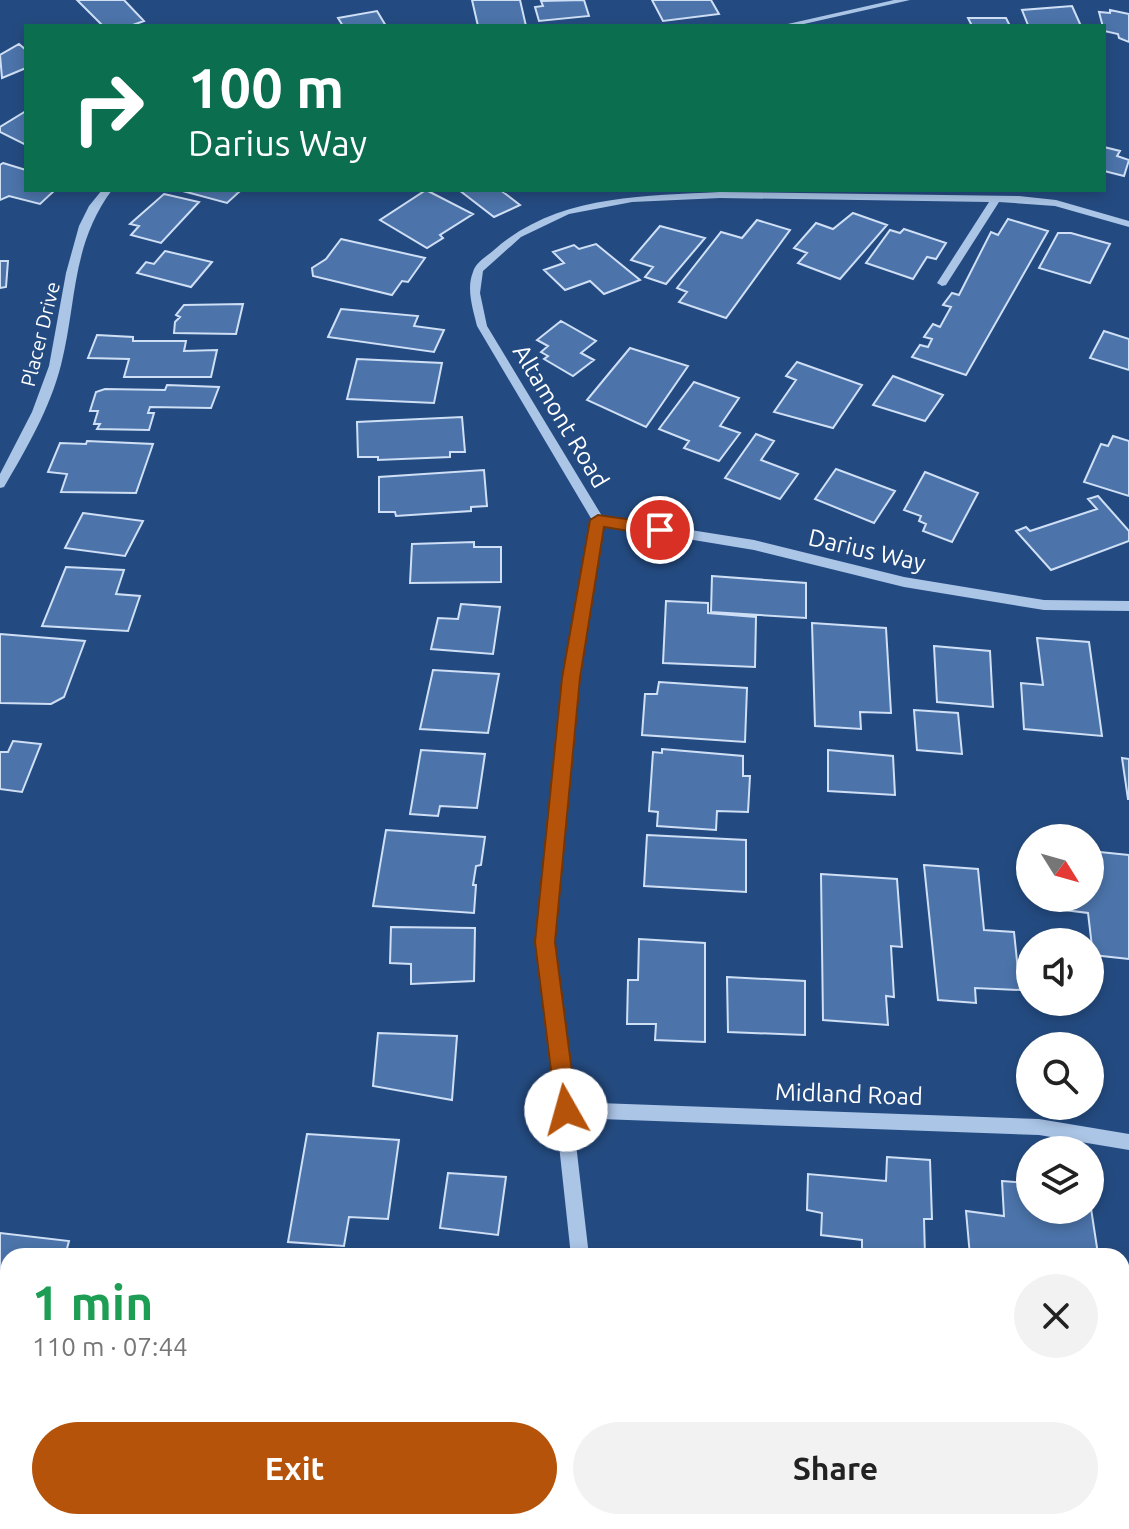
<!DOCTYPE html>
<html lang="en">
<head>
<meta charset="utf-8">
<style>
  :root { --surface:#fff; --page:#f2f2f2; --text:#222; --muted:#767676; --accent:#b45309 }
  body { margin:0; font-family:Ubuntu,sans-serif; background:var(--page); color:var(--text); height:100vh; display:flex; flex-direction:column; font-size:30px; white-space:nowrap }
  * { box-sizing:border-box; margin:0 }
  p { font-size:26px; color:var(--muted) }
  .icon { flex:none; width:44px; height:44px; fill:none; stroke:currentColor; stroke-width:2; stroke-linecap:round; stroke-linejoin:round }
  .map { position:relative; flex:1; overflow:hidden }
  .sheet { position:absolute; left:0px; top:1248px; width:1130px; height:282px; display:flex; flex-direction:column; background:var(--surface); border-radius:24px 24px 0 0; box-shadow:0 4px 12px #0003 }
  .sheet>* { flex:none }
  .hud { position:absolute; left:24px; top:24px; width:1082px; height:168px; border-radius:0px; box-shadow:0 4px 12px #0003; background:#0b6e4f; color:#fff; overflow:hidden }
  .needle { width:52px; rotate:127deg }
  .buttons { position:absolute; left:1016px; top:824px; display:grid; gap:16px }
  .buttons a { display:grid; place-items:center; width:88px; height:88px; border-radius:50%; background:var(--surface); box-shadow:0 4px 12px #0003; font-size:40px }
  .pin { position:absolute; display:grid; place-items:center; width:68px; height:68px; color:#fff; margin:-34px; border:4px solid #fff; border-radius:50%; box-shadow:0 2px 8px #0007 }
  .me { position:absolute; width:88px; margin:-44px; rotate:353deg; stroke-linejoin:round; filter:drop-shadow(0 0 6px #0008) }
  .turn { display:flex; align-items:center; gap:28px; height:168px; padding:0 32px; font-size:36px }
  .turn .icon { width:104px; height:104px; stroke-width:2.5 }
  .turn b { display:block; font-size:56px; line-height:68px }
  .round { display:grid; place-items:center; flex:none; width:84px; height:84px; border-radius:42px; background:var(--page) }
  .overview { display:flex; align-items:center; justify-content:space-between; height:136px; padding:0 32px }
  h1 { font-size:48px; font-weight:700; line-height:60px; color:#1e9e55 }
  .primary-button { display:flex; gap:16px; margin-top:auto; padding:16px 32px }
  .primary-button a { flex:1; height:92px; border-radius:48px; background:var(--accent); color:#fff; font-size:32px; font-weight:700; line-height:92px; text-align:center }
  .primary-button a+a { background:var(--page); color:var(--text) }
  .map>svg:first-child { display:block }
</style>
</head>
<body>
<div class="map">
<svg width="1129" height="1529" viewBox="0 0 1129 1529">
  <rect width="100%" height="100%" fill="#244b81"/>
  <!-- building -->
  <path fill="#4c74aa" stroke="#cfdff5" stroke-width="2" d="M 77,0 L 124,0 L 144,21 L 130,26 L 103,26 Z
    M 472,0 L 520,0 L 526,26 L 478,26 Z
    M 584,0 L 589,16 L 539,21 L 535,7 L 543,6 L 541,1 Z
    M 652,0 L 711,0 L 719,14 L 663,21 Z
    M 1072,6 L 1081,26 L 1028,25 L 1022,10 Z
    M 1110,10 L 1129,14 L 1129,42 L 1119,38 L 1118,34 L 1104,31 L 1099,12 L 1110,13 Z
    M 377,11 L 386,26 L 343,26 L 338,18 Z
    M 968,18 L 1006,18 L 1010,26 L 972,26 Z
    M 19,44 L 26,50 L 26,68 L 2,78 L 0,55 Z
    M 26,111 L 26,145 L 0,132 L 0,127 Z
    M 1104,147 L 1120,151 L 1117,156 L 1129,160 L 1124,176 L 1104,171 Z
    M 3,163 L 26,170 L 26,190 L 55,190 L 40,204 L 9,196 L 0,200 L 0,165 Z
    M 179,190 L 232,190 L 239,192 L 227,203 Z
    M 426,190 L 473,214 L 440,235 L 443,238 L 427,248 L 380,220 Z
    M 459,190 L 507,190 L 503,192 L 520,205 L 494,217 Z
    M 164,194 L 199,202 L 161,243 L 131,235 L 139,226 L 130,224 Z
    M 853,213 L 887,225 L 840,279 L 798,263 L 807,253 L 794,248 L 816,223 L 833,229 Z
    M 1008,219 L 1048,231 L 966,375 L 912,357 L 920,345 L 928,347 L 932,339 L 924,337 L 933,324 L 940,327 L 951,307 L 943,305 L 952,293 L 959,295 L 991,232 L 998,235 Z
    M 757,220 L 790,230 L 726,318 L 679,302 L 687,292 L 677,288 L 721,232 L 742,238 Z
    M 660,226 L 705,238 L 666,284 L 645,277 L 653,267 L 631,260 Z
    M 904,229 L 946,243 L 936,259 L 927,257 L 913,279 L 866,263 L 890,230 L 900,233 Z
    M 1058,233 L 1071,233 L 1110,244 L 1090,283 L 1039,268 Z
    M 341,239 L 425,258 L 408,282 L 402,281 L 392,295 L 313,276 L 312,268 L 326,259 Z
    M 596,244 L 640,280 L 604,294 L 590,281 L 565,290 L 544,270 L 564,263 L 553,252 L 574,245 L 579,249 Z
    M 165,251 L 212,262 L 191,287 L 137,273 L 146,262 L 154,264 Z
    M 0,261 L 8,261 L 6,287 L 0,288 Z
    M 243,304 L 236,334 L 174,333 L 175,322 L 180,317 L 176,315 L 184,305 Z
    M 341,309 L 418,316 L 414,326 L 444,330 L 434,352 L 328,337 Z
    M 561,321 L 596,341 L 581,353 L 594,360 L 573,376 L 544,359 L 548,356 L 541,352 L 548,346 L 537,340 Z
    M 1104,331 L 1129,339 L 1129,370 L 1090,358 Z
    M 97,335 L 133,337 L 133,341 L 186,341 L 184,351 L 217,350 L 211,377 L 124,377 L 129,359 L 88,358 Z
    M 630,348 L 688,366 L 646,427 L 587,400 Z
    M 357,359 L 442,363 L 434,403 L 347,399 Z
    M 797,362 L 862,385 L 833,428 L 774,412 L 796,380 L 786,376 Z
    M 893,376 L 943,395 L 925,421 L 873,405 Z
    M 694,382 L 739,398 L 720,426 L 740,433 L 719,461 L 684,448 L 689,441 L 659,429 Z
    M 167,385 L 219,387 L 211,408 L 150,407 L 148,413 L 154,413 L 149,430 L 97,429 L 100,424 L 94,424 L 98,411 L 90,411 L 96,392 L 105,389 L 165,390 Z
    M 462,417 L 465,452 L 450,452 L 450,457 L 378,460 L 378,457 L 358,457 L 357,422 Z
    M 756,434 L 774,441 L 761,460 L 798,474 L 780,499 L 725,478 Z
    M 1113,436 L 1129,441 L 1129,496 L 1084,482 L 1101,444 L 1108,446 Z
    M 87,441 L 153,444 L 136,493 L 61,492 L 67,474 L 48,472 L 60,443 L 86,444 Z
    M 836,469 L 895,491 L 874,523 L 815,499 Z
    M 484,470 L 487,506 L 471,507 L 471,511 L 396,516 L 395,512 L 379,512 L 379,477 Z
    M 925,472 L 978,493 L 952,542 L 923,531 L 926,524 L 919,521 L 921,516 L 904,510 Z
    M 1098,496 L 1129,531 L 1129,541 L 1051,570 L 1016,531 L 1026,527 L 1030,531 L 1097,509 L 1088,499 Z
    M 83,513 L 143,521 L 125,556 L 65,548 Z
    M 474,542 L 474,547 L 501,547 L 501,582 L 410,583 L 412,544 Z
    M 66,567 L 124,570 L 116,594 L 140,596 L 128,631 L 42,626 Z
    M 712,576 L 806,583 L 806,618 L 711,612 Z
    M 666,601 L 708,603 L 708,613 L 756,617 L 755,667 L 663,663 Z
    M 461,604 L 500,607 L 493,654 L 431,649 L 438,618 L 458,619 Z
    M 812,623 L 886,628 L 891,713 L 860,712 L 861,729 L 815,726 Z
    M 0,634 L 85,641 L 64,697 L 51,704 L 0,703 Z
    M 1037,638 L 1089,642 L 1102,736 L 1024,729 L 1021,683 L 1043,685 Z
    M 934,646 L 990,651 L 993,707 L 937,702 Z
    M 433,670 L 499,674 L 488,733 L 420,729 Z
    M 659,682 L 747,688 L 745,742 L 642,735 L 645,694 L 657,694 Z
    M 914,710 L 958,713 L 962,754 L 917,750 Z
    M 13,741 L 41,744 L 22,792 L 0,789 L 0,752 L 8,752 Z
    M 662,749 L 743,756 L 743,776 L 750,776 L 748,812 L 717,811 L 716,830 L 657,826 L 658,812 L 649,811 L 653,752 L 662,753 Z
    M 421,750 L 485,754 L 477,808 L 440,806 L 438,816 L 410,814 Z
    M 828,750 L 893,756 L 895,795 L 828,791 Z
    M 1122,758 L 1129,759 L 1129,799 L 1128,799 Z
    M 386,830 L 485,837 L 481,865 L 476,866 L 473,885 L 476,885 L 474,913 L 373,906 Z
    M 647,835 L 746,840 L 746,892 L 644,886 Z
    M 1090,851 L 1129,855 L 1129,959 L 1093,955 L 1088,913 L 1048,908 L 1047,898 L 1090,898 Z
    M 924,865 L 978,869 L 984,930 L 1014,932 L 1020,990 L 975,988 L 976,1003 L 938,1000 Z
    M 821,874 L 897,879 L 902,947 L 891,946 L 894,997 L 886,996 L 888,1025 L 823,1020 Z
    M 391,927 L 475,928 L 474,981 L 411,984 L 411,964 L 390,963 Z
    M 639,939 L 705,943 L 705,1042 L 655,1040 L 656,1024 L 627,1024 L 628,980 L 638,980 Z
    M 727,977 L 805,981 L 805,1035 L 728,1032 Z
    M 378,1033 L 457,1036 L 452,1100 L 373,1086 Z
    M 307,1134 L 399,1140 L 388,1219 L 349,1217 L 344,1246 L 288,1242 Z
    M 887,1157 L 930,1160 L 932,1219 L 924,1219 L 925,1256 L 862,1256 L 862,1240 L 821,1235 L 822,1213 L 807,1210 L 808,1174 L 886,1181 Z
    M 448,1173 L 506,1177 L 498,1235 L 440,1228 Z
    M 1002,1181 L 1030,1183 L 1030,1210 L 1090,1210 L 1090,1202 L 1098,1254 L 970,1256 L 966,1211 L 1004,1216 Z
    M 0,1233 L 69,1241 L 65,1256 L 8,1256 L 8,1339 L 0,1338 Z
    M 1018,1522 L 1069,1522 L 1067,1529 L 1028,1529 Z"/>
  <g fill="none" stroke-linecap="round" stroke-linejoin="round">
    <!-- minor -->
    <path fill="#abc5e7" fill-rule="evenodd" d="M 894,0 L 910,0 L 795,26 L 779,26 Z
      M 102,190 L 112,190 C 71,245 77,302 61,365 C 50,408 27,448 4,487 L 0,488 L 0,474 L 32,412 L 49,366 L 66,273 L 79,226 L 89,206 Z
      M 720,192 L 1019,196 L 1056,200 L 1129,221 L 1129,227 L 1055,206 L 999,202 L 946,285 L 942,286 L 937,283 L 989,202 L 720,198 L 632,202 L 569,214 L 521,237 L 483,271 L 480,293 L 487,326 L 602,516 L 754,540 L 904,577 L 1044,600 L 1129,601 L 1129,611 L 1044,610 L 904,587 L 754,550 L 603,525 L 578,678 L 553,942 L 571,1102 L 1039,1119 L 1129,1134 L 1129,1150 L 1039,1135 L 573,1118 L 589,1256 L 571,1256 L 537,942 L 564,678 L 592,520 L 477,326 C 473,309 466,289 473,272 C 475,263 487,256 494,250 C 556,195 641,196 720,192 Z
      M 295,1522 L 327,1522 L 323,1529 L 292,1529 Z
      M 790,1522 L 818,1522 L 821,1529 L 793,1529 Z"/>
  </g>
  <!-- route -->
  <path fill="#b45309" stroke="#753606" stroke-width="2" d="M 598,515 L 660,524 L 668,530 L 660,536 L 604,527 L 580,678 L 555,942 L 577,1110 L 574,1118 L 566,1121 L 559,1118 L 556,1110 L 535,942 L 562,678 L 590,520 Z"/>
  <g text-anchor="middle" dominant-baseline="central" stroke-width="6" stroke-linejoin="round" paint-order="stroke">
    <!-- far-street labels -->
    <g font-size="20" fill="#fff" stroke="#244b81">
      <text transform="translate(40 334) rotate(-76)">Placer Drive</text>
    </g>
    <!-- street labels -->
    <g font-size="24" fill="#fff" stroke="#244b81">
      <text transform="translate(561 416) rotate(59)">Altamont Road</text>
      <text transform="translate(867 550) rotate(13)">Darius Way</text>
      <text transform="translate(849 1094) rotate(2)">Midland Road</text>
    </g>
  </g>
</svg>
<div class="buttons">
<a><svg class="needle" viewBox="-14 -14 28 28"><path d="M0-13l5 13h-10z" fill="#e53935"/><path d="M0 13l5-13h-10z" fill="#767676"/></svg></a>
<a><svg class="icon" aria-label="sound" viewBox="0 0 24 24"><path d="M4 9h4l5-4v14l-5-4H4zM17 9q2 3 0 6"/></svg></a>
<a><svg class="icon" aria-label="search" viewBox="0 0 24 24"><circle cx="10" cy="10" r="6"/><path d="M15 15l6 6"/></svg></a>
<a><svg class="icon" aria-label="layers" viewBox="0 0 24 24"><path d="M12 4l9 5-9 5-9-5zM3 14l9 5 9-5"/></svg></a>
</div>
<div class="pin" style="left:660px;top:530px;background:#d93025"><svg class="icon" aria-label="arrive" viewBox="0 0 24 24"><path d="M6 21V4h12l-3 4 3 4H6"/></svg></div>
<svg class="me" style="left:566px;top:1110px" viewBox="-20 -20 40 40"><circle r="19" fill="#fff"/><path d="M0-13L10 11 0 6-10 11z" fill="#b45309"/></svg>
<div class="hud">
<div class="turn"><svg class="icon" aria-label="right" viewBox="0 0 24 24"><path d="M7 20v-9h11M14 6l5 5-5 5"/></svg><div><b>100 m</b>Darius Way</div></div>
</div>
<section class="sheet">
<div class="overview"><div><h1>1 min</h1><p>110 m · 07:44</p></div><a class="round"><svg class="icon" aria-label="close" viewBox="0 0 24 24"><path d="M6 6l12 12M18 6L6 18"/></svg></a></div>
<div class="primary-button"><a>Exit</a><a>Share</a></div>
</section>
</div>
</body>
</html>
